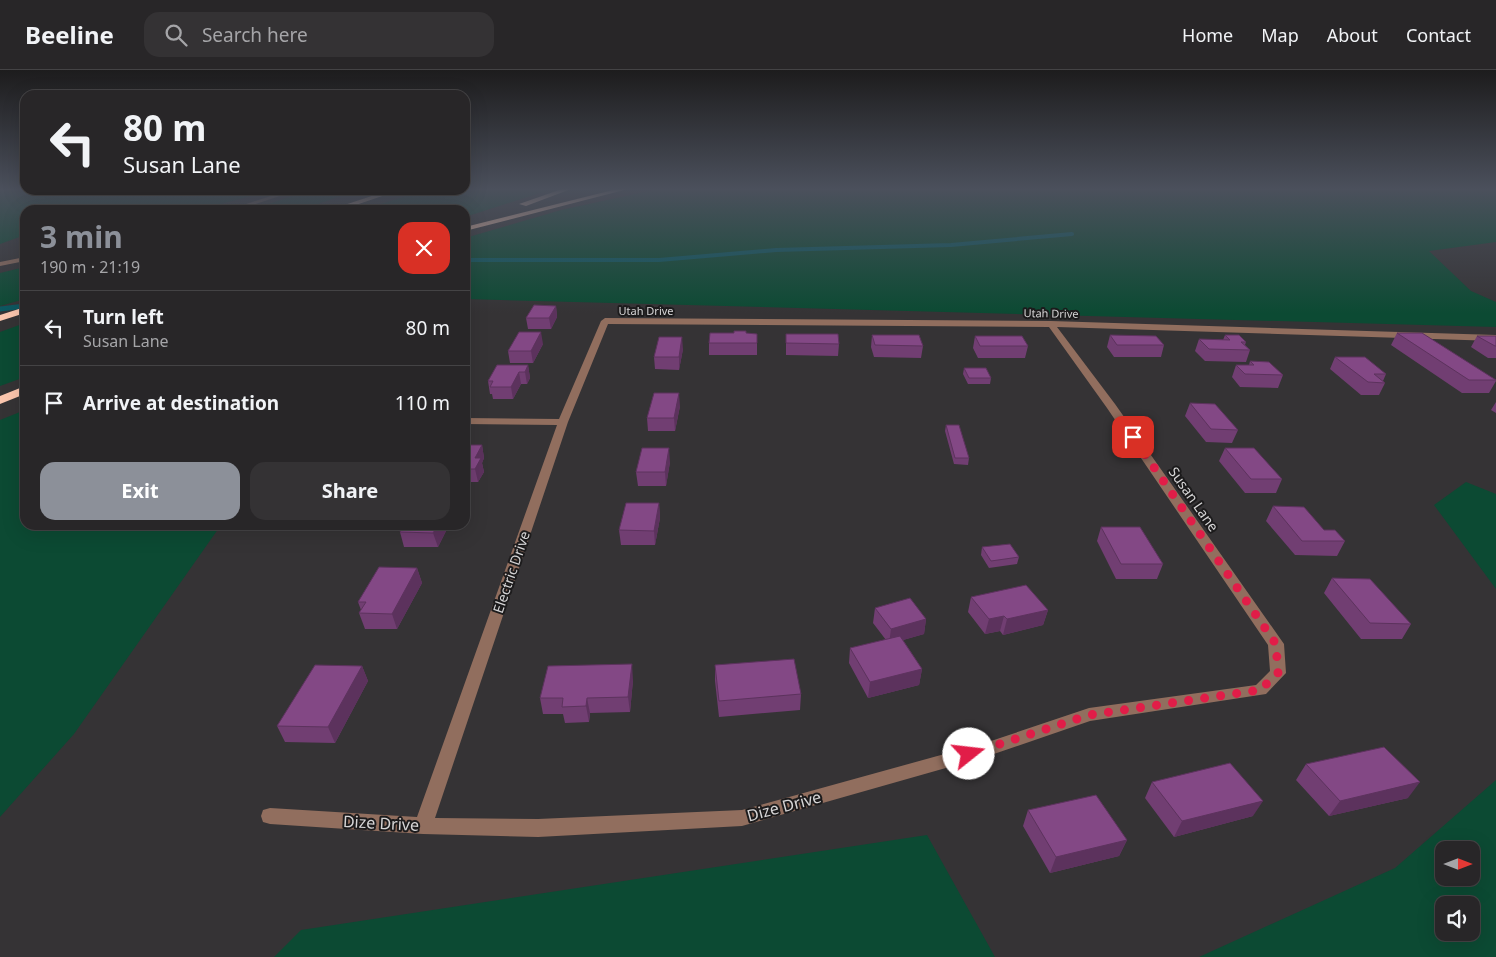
<!DOCTYPE html>
<html lang="en">
<head>
<meta charset="utf-8">
<style>
  :root { --surface:#282628; --page:#343234; --text:#f1f3f6; --muted:#a5a5a8; --line:#444345; --accent:#8c9099 }
  body { margin:0; font-family:"Noto Sans",sans-serif; background:var(--page); color:var(--text); height:100vh; display:flex; flex-direction:column; font-size:19px; white-space:nowrap }
  * { box-sizing:border-box; margin:0 }
  p { font-size:16px; color:var(--muted) }
  .icon { flex:none; width:28px; height:28px; fill:none; stroke:currentColor; stroke-width:2; stroke-linecap:round; stroke-linejoin:round }
  .map { position:relative; flex:1; overflow:hidden }
  .side { position:absolute; left:20px; top:135px; width:450px; height:325px; display:flex; flex-direction:column; background:var(--surface); border-radius:15px; box-shadow:0 5px 20px #0002,0 0 0 1px var(--line) }
  .side>* { flex:none }
  .guide { position:absolute; left:20px; top:20px; width:450px; height:105px; border-radius:15px; box-shadow:0 5px 20px #0002,0 0 0 1px var(--line); background:#282628; color:var(--text); overflow:hidden }
  .needle { width:32px; rotate:90deg }
  .buttons { position:absolute; left:1435px; top:771px; display:grid; gap:10px }
  .buttons a { display:grid; place-items:center; width:45px; height:45px; border-radius:10px; background:var(--surface); box-shadow:0 5px 20px #0002,0 0 0 1px var(--line); font-size:25px }
  .pin { position:absolute; display:grid; place-items:center; width:42px; height:42px; color:#fff; margin:-21px; border-radius:10px; box-shadow:0 2px 8px #0006 }
  .me { position:absolute; width:55px; margin:-28px; rotate:74deg; stroke-linejoin:round; filter:drop-shadow(0 0 4px #0008) }
  .turn { display:flex; align-items:center; gap:18px; height:105px; padding:0 20px; font-size:22px }
  .turn .icon { width:65px; height:65px; stroke-width:2.5 }
  .turn b { display:block; font-size:35px; line-height:42px }
  .round { display:grid; place-items:center; flex:none; width:52px; height:52px; border-radius:15px; background:var(--page) }
  .summary { display:flex; align-items:center; justify-content:space-between; height:85px; padding:0 20px }
  h1 { font-size:30px; font-weight:700; line-height:38px; color:var(--accent) }
  .cta { display:flex; gap:10px; margin-top:auto; padding:10px 20px }
  .cta a { flex:1; height:58px; border-radius:15px; background:var(--accent); color:#fff; font-size:20px; font-weight:700; line-height:58px; text-align:center }
  .cta a+a { background:var(--page); color:var(--text) }
  ul { padding:0; list-style:none }
  li { display:flex; align-items:center; gap:15px; height:75px; padding:0 20px; border-top:1px solid var(--line) }
  li div { flex:1 }
  li b { display:block; font-size:19px }
  li em { font-style:normal }
  header { display:flex; align-items:center; gap:30px; box-sizing:border-box; height:70px; padding:0 25px; background:var(--surface); border-bottom:1px solid var(--line) }
  header strong { font-size:24px }
  nav { display:flex; gap:28px; margin-inline-start:auto; font-size:18px }
  .search { width:350px; height:45px; background:var(--page); display:flex; align-items:center; gap:12px; box-sizing:border-box; padding:0 18px; border-radius:15px; color:var(--muted); font-size:19px }
  .map>svg:first-child { display:block }
</style>
</head>
<body>
<header>
<strong>Beeline</strong>
<div class="search"><svg class="icon" aria-label="search" viewBox="0 0 24 24"><circle cx="10" cy="10" r="6"/><path d="M15 15l6 6"/></svg>Search here</div>
<nav><a>Home</a><a>Map</a><a>About</a><a>Contact</a></nav>
</header>
<div class="map">
<svg width="1496" height="887" viewBox="0 0 1496 887">
  <rect width="100%" height="100%" fill="#353335"/>
  <!-- green -->
  <path fill="#0c4a33" fill-rule="evenodd" d="M 0,119 L 25,120 L 274,120 L 197,140 L 25,140 L 25,165 L 0,174 Z
    M 465,119 L 552,119 L 465,147 L 465,140 L 363,140 L 424,120 Z
    M 658,119 L 1496,119 L 1496,172 L 1429,181 L 1471,221 L 1496,232 L 1496,257 L 465,229 L 465,168 L 561,140 Z
    M 310,120 L 359,120 L 300,140 L 251,140 Z
    M 25,197 L 25,229 L 0,236 L 0,203 Z
    M 25,253 L 25,307 L 0,316 L 0,262 Z
    M 25,340 L 25,455 L 221,455 L 74,664 L 0,747 L 0,350 Z
    M 1466,412 L 1496,424 L 1496,519 L 1434,435 Z
    M 1496,710 L 1496,887 L 1199,887 L 1395,798 ZM 1444,780 L 1471,780 L 1471,808 L 1444,808 ZM 1444,835 L 1471,835 L 1471,862 L 1444,862 Z
    M 927,765 L 995,887 L 274,887 L 301,860 Z"/>
  <g fill="none" stroke-linecap="round" stroke-linejoin="round">
    <!-- stream-far1 -->
    <path stroke="#0a5860" stroke-width="4" d="M 465,190 L 659,190 L 776,180 L 951,175 L 1072,164"/>
    <!-- stream -->
    <path stroke="#0a5860" stroke-width="5" d="M 0,239 L 25,236"/>
    <!-- minor -->
    <path fill="#916e5e" fill-rule="evenodd" d="M 289,120 L 298,120 L 237,140 L 228,140 Z
      M 25,187 L 25,191 L 0,196 L 0,192 Z
      M 605,248 L 1051,251 L 1496,265 L 1496,271 L 1057,257 L 1115,334 L 1284,574 L 1286,603 L 1266,624 L 1090,651 L 988,686 L 742,756 L 538,767 L 423,764 L 270,754 L 263,752 L 261,746 L 263,740 L 270,738 L 417,747 L 557,355 L 465,354 L 465,348 L 559,349 L 601,251 ZM 608,254 L 1049,257 L 1107,338 L 1268,575 L 1270,601 L 1256,615 L 1089,638 L 988,672 L 742,740 L 538,749 L 435,748 L 568,352 Z"/>
    <!-- highway -->
    <path fill="#fbc6ae" fill-rule="evenodd" d="M 562,119 L 571,119 L 526,136 L 519,134 Z
      M 617,119 L 628,119 L 465,161 L 465,157 Z
      M 390,120 L 400,120 L 341,140 L 329,140 Z
      M 25,237 L 25,243 L 0,251 L 0,245 Z
      M 25,316 L 25,324 L 0,334 L 0,326 Z"/>
  </g>
  <!-- wall -->
  <path fill="#713e72" d="M 556,236 L 557,247 L 551,259 L 528,259 L 526,248 Z
    M 734,263 L 757,264 L 757,285 L 709,285 L 709,273 Z
    M 1397,263 L 1496,310 L 1496,311 L 1489,323 L 1462,323 L 1391,275 Z
    M 786,264 L 839,274 L 838,286 L 786,285 Z
    M 872,265 L 923,276 L 921,288 L 874,287 L 871,277 Z
    M 1110,265 L 1164,275 L 1161,287 L 1114,287 L 1107,277 Z
    M 1225,265 L 1246,272 L 1245,275 L 1250,280 L 1246,292 L 1205,291 L 1195,281 L 1199,269 L 1223,270 Z
    M 975,266 L 1028,276 L 1025,288 L 978,288 L 973,278 Z
    M 1477,266 L 1496,266 L 1496,288 L 1488,288 L 1471,277 Z
    M 543,274 L 533,293 L 510,293 L 508,281 Z
    M 683,279 L 679,300 L 655,299 L 654,287 Z
    M 1335,287 L 1386,304 L 1383,311 L 1385,313 L 1379,325 L 1361,325 L 1330,299 Z
    M 1250,291 L 1283,305 L 1278,318 L 1240,317 L 1232,307 L 1236,295 L 1249,295 Z
    M 528,295 L 530,308 L 527,314 L 521,314 L 513,329 L 493,329 L 492,324 L 490,324 L 488,311 Z
    M 964,298 L 991,308 L 990,314 L 968,314 L 963,304 Z
    M 1496,332 L 1496,343 L 1491,340 Z
    M 1190,333 L 1238,360 L 1232,373 L 1206,372 L 1185,346 Z
    M 680,336 L 675,361 L 648,361 L 647,348 Z
    M 946,355 L 969,388 L 968,395 L 954,394 L 945,361 Z
    M 465,375 L 482,375 L 484,388 L 482,393 L 484,402 L 478,412 L 465,412 Z
    M 1225,378 L 1282,409 L 1276,423 L 1245,423 L 1219,391 Z
    M 670,392 L 666,416 L 638,416 L 636,402 Z
    M 659,433 L 660,448 L 655,475 L 621,475 L 619,460 Z
    M 1273,436 L 1324,460 L 1345,471 L 1337,486 L 1295,485 L 1266,451 Z
    M 404,455 L 449,455 L 438,477 L 404,477 L 400,462 Z
    M 1101,457 L 1163,494 L 1157,509 L 1116,509 L 1097,471 Z
    M 982,477 L 1019,487 L 1017,494 L 989,498 L 981,485 Z
    M 417,498 L 422,513 L 397,559 L 365,559 L 359,543 L 361,540 L 358,532 Z
    M 1332,508 L 1411,554 L 1402,569 L 1361,569 L 1324,523 Z
    M 971,527 L 1048,540 L 1043,555 L 1003,565 L 1000,561 L 985,564 L 968,542 Z
    M 875,538 L 926,549 L 924,564 L 903,570 L 922,599 L 919,615 L 868,628 L 849,593 L 850,578 L 886,570 L 873,553 Z
    M 715,595 L 801,624 L 800,640 L 719,647 L 715,611 Z
    M 362,596 L 368,611 L 335,673 L 285,672 L 277,656 Z
    M 633,610 L 630,642 L 590,643 L 589,652 L 565,653 L 563,644 L 543,644 L 540,628 Z
    M 1306,694 L 1408,728 L 1329,746 L 1296,710 Z
    M 1152,712 L 1253,746 L 1174,767 L 1145,728 Z
    M 1028,740 L 1127,770 L 1119,786 L 1050,803 L 1023,756 Z"/>
  <!-- shaded-wall -->
  <path fill="#5c325d" d="M 556,236 L 557,247 L 551,259 L 549,248 Z
    M 541,262 L 543,274 L 533,293 L 531,281 Z
    M 682,267 L 683,279 L 679,300 L 679,287 Z
    M 528,295 L 530,308 L 527,314 L 525,302 Z
    M 519,302 L 521,314 L 513,329 L 511,317 Z
    M 679,323 L 680,336 L 675,361 L 674,348 Z
    M 482,375 L 484,388 L 482,393 L 484,402 L 478,412 L 475,399 L 475,388 Z
    M 669,378 L 670,392 L 666,416 L 665,402 Z
    M 659,433 L 660,448 L 655,475 L 654,461 Z
    M 438,455 L 449,455 L 438,477 L 433,463 Z
    M 417,498 L 422,513 L 397,559 L 392,544 Z
    M 1048,540 L 1043,555 L 1003,565 L 1007,549 Z
    M 1004,546 L 1000,561 L 985,564 L 989,549 Z
    M 926,549 L 924,564 L 889,574 L 891,559 Z
    M 632,594 L 633,610 L 630,642 L 628,627 Z
    M 362,596 L 368,611 L 335,673 L 328,657 Z
    M 922,599 L 919,615 L 868,628 L 870,612 Z
    M 587,628 L 590,643 L 589,652 L 586,636 Z
    M 1420,712 L 1408,728 L 1329,746 L 1340,731 Z
    M 1263,731 L 1253,746 L 1174,767 L 1182,751 Z
    M 1127,770 L 1119,786 L 1050,803 L 1056,787 Z"/>
  <!-- building -->
  <path fill="#834885" stroke="#5c325d" d="M 534,235 L 556,236 L 549,248 L 526,248 Z
    M 734,261 L 746,261 L 746,263 L 757,264 L 757,273 L 709,273 L 710,263 L 734,263 Z
    M 519,262 L 541,262 L 531,281 L 508,281 Z
    M 1397,263 L 1422,263 L 1496,310 L 1469,310 Z
    M 786,264 L 838,264 L 839,274 L 786,273 Z
    M 872,265 L 919,265 L 923,276 L 875,275 Z
    M 1110,265 L 1156,266 L 1164,275 L 1117,275 Z
    M 1225,265 L 1239,265 L 1246,272 L 1241,272 L 1250,280 L 1209,279 L 1199,269 L 1230,270 Z
    M 975,266 L 1022,266 L 1028,276 L 980,276 Z
    M 1477,266 L 1496,266 L 1496,276 L 1495,276 Z
    M 659,267 L 682,267 L 679,287 L 654,287 Z
    M 1335,287 L 1365,287 L 1386,304 L 1374,304 L 1385,313 L 1368,312 Z
    M 1250,291 L 1269,292 L 1283,305 L 1245,304 L 1236,295 L 1254,295 Z
    M 497,295 L 528,295 L 525,302 L 519,302 L 511,317 L 490,317 L 493,311 L 488,311 Z
    M 964,298 L 986,298 L 991,308 L 969,308 Z
    M 654,323 L 679,323 L 674,348 L 647,348 Z
    M 1190,333 L 1215,334 L 1238,360 L 1211,359 Z
    M 946,355 L 959,355 L 969,388 L 955,388 Z
    M 465,375 L 482,375 L 475,388 L 481,388 L 475,399 L 465,399 Z
    M 642,378 L 669,378 L 665,402 L 636,402 Z
    M 1225,378 L 1254,378 L 1282,409 L 1251,409 Z
    M 626,433 L 659,433 L 654,461 L 619,460 Z
    M 1273,436 L 1304,437 L 1324,460 L 1335,460 L 1345,471 L 1302,471 Z
    M 404,455 L 438,455 L 433,463 L 400,462 Z
    M 1101,457 L 1140,457 L 1163,494 L 1121,494 Z
    M 1010,474 L 1019,487 L 991,491 L 982,477 Z
    M 379,497 L 417,498 L 392,544 L 359,543 L 366,532 L 358,532 Z
    M 1332,508 L 1370,509 L 1411,554 L 1370,553 Z
    M 1026,515 L 1048,540 L 1007,549 L 1004,546 L 989,549 L 971,527 Z
    M 910,528 L 926,549 L 891,559 L 875,538 Z
    M 900,566 L 922,599 L 870,612 L 850,578 Z
    M 794,589 L 801,624 L 719,631 L 715,595 Z
    M 632,594 L 628,627 L 587,628 L 586,636 L 562,637 L 563,628 L 540,628 L 548,596 Z
    M 315,595 L 362,596 L 328,657 L 277,656 Z
    M 1384,677 L 1420,712 L 1340,731 L 1306,694 Z
    M 1230,693 L 1263,731 L 1182,751 L 1152,712 Z
    M 1096,725 L 1127,770 L 1056,787 L 1028,740 Z"/>
  <!-- sky -->
  <linearGradient id="sky" x2="0" y2="1"><stop stop-color="#1d1c1d"/><stop offset="0.49" stop-color="#4b505c"/><stop offset="1" stop-color="#4b505c" stop-opacity="0"/></linearGradient>
  <rect width="1496" height="243" fill="url(#sky)"/>
  <g fill="none" stroke-linecap="round" stroke-linejoin="round">
    <!-- route -->
    <path stroke="#e11d48" stroke-width="9" stroke-dasharray="0 16.2" d="M 969,684 L 1089,645 L 1260,620 L 1278,603 L 1276,574 L 1133,367"/>
  </g>
  <g text-anchor="middle" dominant-baseline="central" stroke-width="4" stroke-linejoin="round" paint-order="stroke">
    <!-- far-street labels -->
    <g font-size="11" fill="#d6d5d6" stroke="#1c1b1c">
      <text x="646" y="240">Utah Drive</text>
      <text transform="translate(1051 243) rotate(1)">Utah Drive</text>
    </g>
    <!-- street labels -->
    <g font-size="14" fill="#d6d5d6" stroke="#1c1b1c">
      <text transform="translate(1194 429) rotate(55)">Susan Lane</text>
      <text transform="translate(511 502) rotate(-71)">Electric Drive</text>
    </g>
    <!-- near-street labels -->
    <g font-size="16" fill="#d6d5d6" stroke="#1c1b1c">
      <text transform="translate(784 736) rotate(-15)">Dize Drive</text>
      <text transform="translate(381 753) rotate(3)">Dize Drive</text>
    </g>
  </g>
</svg>
<div class="buttons">
<a><svg class="needle" viewBox="-14 -14 28 28"><path d="M0-13l5 13h-10z" fill="#e53935"/><path d="M0 13l5-13h-10z" fill="#a5a5a8"/></svg></a>
<a><svg class="icon" aria-label="sound" viewBox="0 0 24 24"><path d="M4 9h4l5-4v14l-5-4H4zM17 9q2 3 0 6"/></svg></a>
</div>
<div class="pin" style="left:1133px;top:367px;background:#d93025"><svg class="icon" aria-label="arrive" viewBox="0 0 24 24"><path d="M6 21V4h12l-3 4 3 4H6"/></svg></div>
<svg class="me" style="left:969px;top:684px" viewBox="-20 -20 40 40"><circle r="19" fill="#fff"/><path d="M0-13L10 11 0 6-10 11z" fill="#e11d48"/></svg>
<div class="guide">
<div class="turn"><svg class="icon" aria-label="left" viewBox="0 0 24 24"><path d="M17 20v-9H6M10 6l-5 5 5 5"/></svg><div><b>80 m</b>Susan Lane</div></div>
</div>
<section class="side">
<div class="summary"><div><h1>3 min</h1><p>190 m · 21:19</p></div><a class="round" style="background:#d93025;color:#fff"><svg class="icon" aria-label="close" viewBox="0 0 24 24"><path d="M6 6l12 12M18 6L6 18"/></svg></a></div>
<ul>
<li><svg class="icon" aria-label="left" viewBox="0 0 24 24"><path d="M17 20v-9H6M10 6l-5 5 5 5"/></svg><div><b>Turn left</b><p>Susan Lane</p></div><em>80 m</em></li>
<li><svg class="icon" aria-label="arrive" viewBox="0 0 24 24"><path d="M6 21V4h12l-3 4 3 4H6"/></svg><div><b>Arrive at destination</b></div><em>110 m</em></li>
</ul>
<div class="cta"><a>Exit</a><a>Share</a></div>
</section>
</div>
</body>
</html>
